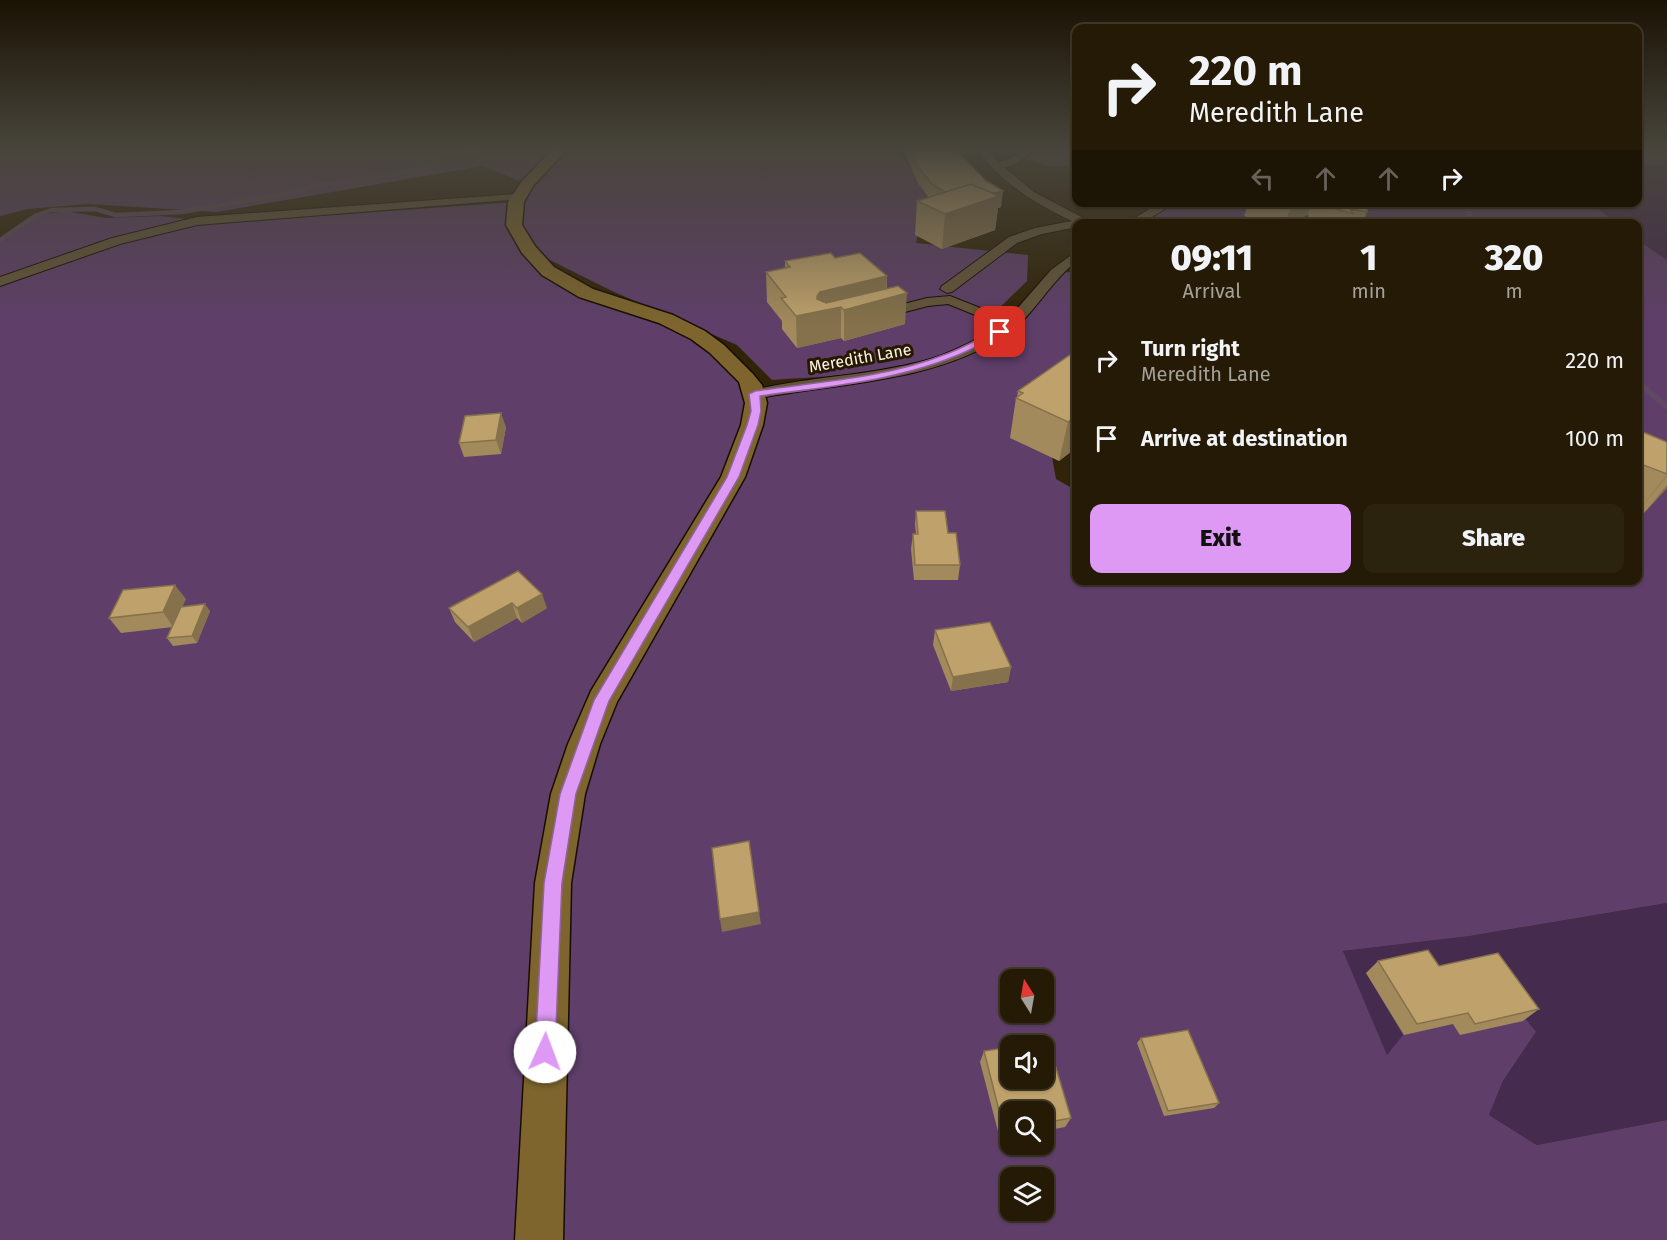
<!DOCTYPE html>
<html lang="en">
<head>
<meta charset="utf-8">
<style>
  :root { --surface:#241a05; --page:#2c230f; --text:#f1f3f6; --muted:#a3a19a; --line:#413827; --accent:#dd99f3 }
  body { margin:0; font-family:"Fira Sans",sans-serif; background:var(--page); color:var(--text); height:100vh; display:flex; flex-direction:column; font-size:22px; white-space:nowrap }
  * { box-sizing:border-box; margin:0 }
  p { font-size:20px; color:var(--muted) }
  .icon { flex:none; width:33px; height:33px; fill:none; stroke:currentColor; stroke-width:2; stroke-linecap:round; stroke-linejoin:round }
  .map { position:relative; flex:1; overflow:hidden }
  .side { position:absolute; left:1072px; top:219px; width:570px; height:366px; display:flex; flex-direction:column; background:var(--surface); border-radius:12px; box-shadow:0 2px 4px #0004,0 0 0 2px var(--line) }
  .side>* { flex:none }
  .hud { position:absolute; left:1072px; top:24px; width:570px; height:183px; border-radius:12px; box-shadow:0 2px 4px #0004,0 0 0 2px var(--line); background:#241a05; color:var(--text); overflow:hidden }
  .needle { width:39px; rotate:349deg }
  .controls { position:absolute; left:1000px; top:969px; display:grid; gap:12px }
  .controls a { display:grid; place-items:center; width:54px; height:54px; border-radius:12px; background:var(--surface); box-shadow:0 2px 4px #0004,0 0 0 2px var(--line); font-size:30px }
  .pin { position:absolute; display:grid; place-items:center; width:51px; height:51px; color:#fff; margin:-26px; border-radius:12px; box-shadow:0 3px 9px #0006 }
  .me { position:absolute; width:66px; margin:-33px; rotate:2deg; stroke-linejoin:round; filter:drop-shadow(0 0 4px #0008) }
  .turn { display:flex; align-items:center; gap:21px; height:126px; padding:0 18px; font-size:27px }
  .turn .icon { width:78px; height:78px; stroke-width:2.5 }
  .turn b { display:block; font-size:42px; line-height:51px }
  .lanes { display:flex; align-items:center; height:57px; padding:0 18px; background:#0003; justify-content:center; gap:30px; direction:ltr }
  .lanes .off { opacity:.35 }
  .eta { display:flex; justify-content:space-evenly; align-items:center; height:102px; text-align:center }
  .eta b { font-size:36px; font-weight:800; line-height:42px }
  .primary-button { display:flex; gap:12px; margin-top:auto; padding:12px 18px }
  .primary-button a { flex:1; height:69px; border-radius:12px; background:var(--accent); color:#111; font-size:24px; font-weight:800; line-height:69px; text-align:center }
  .primary-button a+a { background:var(--page); color:var(--text) }
  ul { padding:0; list-style:none }
  li { display:flex; align-items:center; gap:18px; height:78px; padding:0 18px }
  li div { flex:1 }
  li b { display:block; font-size:22px }
  li em { font-style:normal }
  .map>svg:first-child { display:block }
</style>
</head>
<body>
<div class="map">
<svg width="1667" height="1240" viewBox="0 0 1667 1240">
  <rect width="100%" height="100%" fill="#302307"/>
  <!-- green -->
  <path fill="#452b4e" d="M 1638,166 L 1667,166 L 1667,260 L 1638,240 L 1638,224 L 1615,223 L 1590,203 L 1638,202 Z
    M 1667,903 L 1667,1120 L 1537,1145 L 1489,1115 L 1503,1081 L 1536,1032 L 1366,973 L 1404,1035 L 1387,1056 L 1343,951 L 1470,936 Z"/>
  <!-- forest -->
  <path fill="#5f3f6a" fill-rule="evenodd" d="M 0,151 L 559,151 L 527,184 L 483,166 L 217,212 L 88,204 L 28,209 L 0,216 Z
    M 560,151 L 897,151 L 950,213 L 919,230 L 916,243 L 1028,255 L 1027,281 L 989,318 L 992,330 C 976,338 959,347 942,354 C 889,375 828,376 772,380 L 737,345 L 612,291 L 544,257 L 534,246 L 522,225 L 524,202 L 534,181 Z
    M 997,151 L 1077,151 L 1077,178 L 1068,166 L 1048,166 Z
    M 1638,151 L 1667,151 L 1667,166 L 1638,166 Z
    M 516,202 L 514,217 L 548,271 L 698,335 L 755,394 L 920,366 L 1000,332 L 1054,274 L 1077,271 L 1077,352 L 1052,457 L 1056,479 L 1070,487 L 1077,483 L 1077,580 L 1638,580 L 1638,240 L 1667,260 L 1667,903 L 1470,936 L 1343,951 L 1387,1055 L 1403,1035 L 1366,973 L 1415,962 L 1425,978 L 1483,965 L 1536,1032 L 1503,1081 L 1489,1115 L 1537,1145 L 1667,1120 L 1667,1240 L 0,1240 L 0,238 L 4,238 L 35,216 L 65,211 L 106,218 L 161,216 L 219,223 ZM 1011,980 L 1044,980 L 1044,1012 L 1011,1012 ZM 1011,1046 L 1044,1046 L 1044,1078 L 1011,1078 ZM 1011,1112 L 1044,1112 L 1044,1144 L 1011,1144 ZM 1011,1178 L 1044,1178 L 1044,1210 L 1011,1210 Z
    M 1171,202 L 1590,202 L 1615,223 L 1155,224 L 1142,218 Z"/>
  <g fill="none" stroke-linecap="round" stroke-linejoin="round">
    <!-- stream-far1 -->
    <path stroke="#604a5f" stroke-width="4.5" d="M 1465,202 L 1473,224
      M 0,240 L 35,216 L 52,210 L 95,209 L 116,215 L 182,212 L 289,193 L 320,185 L 427,168 L 473,151"/>
    <!-- stream -->
    <path stroke="#604a5f" stroke-width="5" d="M 1638,382 L 1667,407"/>
    <!-- street casing -->
    <g stroke="#180c00" stroke-width="2">
      <path id="street" d="M 978,151 L 989,151 L 999,162 C 1012,159 1020,151 1034,151 L 1014,165 L 1004,167 L 1034,192 L 1093,223 L 1077,224 L 1077,227 L 1042,234 L 1017,243 L 952,292 L 947,293 L 940,289 L 942,286 L 1009,237 L 1035,228 L 1072,221 C 1035,204 1002,183 978,151 Z
        M 518,194 L 522,195 L 522,199 L 197,225 L 120,244 L 0,286 L 0,277 L 112,238 L 197,217 Z
        M 1161,202 L 1176,202 L 1141,224 L 1125,224 Z
        M 1077,251 L 1077,261 C 1049,282 1034,317 1003,337 C 930,383 838,383 755,399 L 747,394 L 749,391 C 831,370 929,379 1000,325 L 948,304 L 928,306 L 878,319 L 871,315 L 873,312 L 927,298 L 950,296 L 1008,319 L 1051,270 Z"/>
    </g>
    <!-- secondary casing -->
    <g stroke="#180c00" stroke-width="3">
      <path id="secondary" d="M 551,151 L 566,151 L 533,186 L 524,202 L 522,225 L 535,246 L 554,267 L 593,289 L 673,315 L 705,331 L 724,345 L 753,374 L 762,385 L 767,403 L 763,425 L 745,477 L 617,702 L 600,744 L 585,794 L 571,883 L 563,1240 L 515,1240 L 535,883 L 551,794 L 568,744 L 591,691 L 721,477 L 741,425 L 745,403 L 739,382 L 710,353 L 691,339 L 659,323 L 579,297 L 542,275 L 522,253 L 506,225 L 508,202 L 522,181 Z"/>
    </g>
    <!-- street -->
    <use href="#street" fill="#635539" fill-rule="evenodd"/>
    <!-- secondary -->
    <use href="#secondary" fill="#7d652d" fill-rule="evenodd"/>
  </g>
  <!-- wall -->
  <path fill="#a38a5c" d="M 904,151 L 957,151 L 1001,207 L 998,208 L 995,230 L 942,249 L 915,235 L 917,201 L 929,198 L 918,183 Z
    M 1249,202 L 1369,202 L 1367,212 L 1362,224 L 1310,224 L 1308,214 L 1291,224 L 1268,224 L 1244,216 Z
    M 835,258 L 887,276 L 887,288 L 905,324 L 844,341 L 841,338 L 797,348 L 782,329 L 782,321 L 767,302 L 766,272 L 785,268 L 785,261 Z
    M 1077,350 L 1077,447 L 1059,461 L 1010,438 L 1016,398 L 1017,398 L 1018,391 Z
    M 506,427 L 501,454 L 464,457 L 459,443 Z
    M 1638,430 L 1667,442 L 1667,488 L 1644,513 L 1639,511 L 1638,511 Z
    M 916,511 L 948,533 L 960,565 L 958,580 L 914,580 L 911,549 L 913,534 L 916,534 L 915,525 Z
    M 518,571 L 547,608 L 522,623 L 517,618 L 474,642 L 455,622 L 449,608 Z
    M 186,599 L 182,606 L 210,611 L 197,643 L 173,646 L 167,638 L 173,627 L 121,633 L 109,618 Z
    M 935,630 L 1011,667 L 1008,682 L 951,691 L 933,645 Z
    M 1378,961 L 1439,966 L 1539,1009 L 1523,1021 L 1460,1035 L 1453,1024 L 1404,1035 L 1366,973 Z
    M 1141,1038 L 1219,1103 L 1214,1108 L 1164,1116 L 1137,1043 Z
    M 984,1051 L 1071,1118 L 1065,1127 L 1044,1131 L 1044,1112 L 1011,1112 L 1011,1137 L 1000,1139 L 980,1062 Z"/>
  <!-- shaded-wall -->
  <path fill="#85714b" d="M 1003,191 L 1001,207 L 998,208 L 995,230 L 942,249 L 945,214 L 958,201 Z
    M 1292,202 L 1312,202 L 1308,214 L 1291,224 L 1285,224 Z
    M 887,276 L 886,298 L 907,293 L 905,324 L 844,341 L 844,310 L 841,307 L 841,338 L 797,348 L 796,316 L 820,292 Z
    M 501,413 L 506,427 L 501,454 L 496,440 Z
    M 1077,415 L 1077,447 L 1059,461 L 1068,422 Z
    M 1667,475 L 1667,476 L 1638,511 Z
    M 1667,485 L 1667,488 L 1644,513 Z
    M 175,585 L 186,599 L 173,627 L 163,612 Z
    M 542,594 L 547,608 L 522,623 L 517,608 Z
    M 512,603 L 517,618 L 474,642 L 468,627 Z
    M 205,604 L 210,611 L 197,643 L 192,636 Z
    M 1011,667 L 1008,682 L 951,691 L 953,677 Z
    M 759,912 L 761,924 L 722,932 L 720,919 Z"/>
  <!-- building -->
  <path fill="#bea16b" stroke="#85714b" stroke-width="1.5" d="M 911,151 L 957,151 L 986,181 L 1003,191 L 993,193 L 971,184 L 945,192 L 932,184 L 919,168 Z
    M 971,184 L 999,196 L 945,214 L 917,201 Z
    M 1322,202 L 1369,202 L 1367,212 L 1350,209 L 1353,214 L 1323,205 Z
    M 831,253 L 835,258 L 860,253 L 887,276 L 820,292 L 817,296 L 817,299 L 826,303 L 898,286 L 907,293 L 844,310 L 841,307 L 796,316 L 781,298 L 786,297 L 766,272 L 790,267 L 785,261 Z
    M 1077,350 L 1077,415 L 1068,422 L 1016,398 L 1023,393 L 1018,391 Z
    M 501,413 L 496,440 L 459,443 L 465,416 Z
    M 1638,430 L 1667,442 L 1667,474 L 1638,463 Z
    M 916,511 L 945,511 L 948,533 L 956,533 L 960,565 L 915,565 L 913,534 L 918,534 Z
    M 518,571 L 542,594 L 517,608 L 512,603 L 468,627 L 449,608 Z
    M 175,585 L 163,612 L 109,618 L 123,590 Z
    M 205,604 L 192,636 L 167,638 L 181,607 Z
    M 990,622 L 1011,667 L 953,677 L 935,630 Z
    M 749,841 L 759,912 L 720,919 L 712,848 Z
    M 1428,950 L 1439,966 L 1498,953 L 1539,1009 L 1475,1024 L 1468,1013 L 1417,1024 L 1378,961 Z
    M 1188,1030 L 1219,1103 L 1168,1111 L 1141,1038 Z
    M 1048,1041 L 1071,1118 L 1044,1123 L 1044,1112 L 1011,1112 L 1011,1128 L 1004,1130 L 984,1051 L 1011,1047 L 1011,1078 L 1044,1078 L 1044,1046 L 1018,1046 Z"/>
  <!-- sky -->
  <linearGradient id="sky" x2="0" y2="1"><stop stop-color="#1a1304"/><stop offset="0.46" stop-color="#48453c"/><stop offset="1" stop-color="#48453c" stop-opacity="0"/></linearGradient>
  <rect width="1667" height="325" fill="url(#sky)"/>
  <!-- route -->
  <path fill="#dd99f3" stroke="#90639e" stroke-width="1.5" d="M 996,330 L 1004,332 C 997,339 985,343 976,347 C 909,380 833,386 760,396 L 761,411 L 758,425 L 739,477 L 609,701 L 576,794 L 562,883 L 555,1052 L 552,1059 L 545,1062 L 538,1059 L 535,1052 L 544,883 L 560,794 L 594,700 L 727,477 L 747,425 L 751,411 L 749,394 L 755,391 C 818,382 886,378 946,354 C 963,348 980,338 996,330 Z"/>
  <g text-anchor="middle" dominant-baseline="central" stroke-width="6" stroke-linejoin="round" paint-order="stroke">
    <!-- far-street labels -->
    <g font-size="16" fill="#fcf4e4" stroke="#261900">
      <text transform="translate(860 358) rotate(-10)">Meredith Lane</text>
    </g>
  </g>
</svg>
<div class="controls">
<a><svg class="needle" viewBox="-14 -14 28 28"><path d="M0-13l5 13h-10z" fill="#e53935"/><path d="M0 13l5-13h-10z" fill="#a3a19a"/></svg></a>
<a><svg class="icon" aria-label="sound" viewBox="0 0 24 24"><path d="M4 9h4l5-4v14l-5-4H4zM17 9q2 3 0 6"/></svg></a>
<a><svg class="icon" aria-label="search" viewBox="0 0 24 24"><circle cx="10" cy="10" r="6"/><path d="M15 15l6 6"/></svg></a>
<a><svg class="icon" aria-label="layers" viewBox="0 0 24 24"><path d="M12 4l9 5-9 5-9-5zM3 14l9 5 9-5"/></svg></a>
</div>
<div class="pin" style="left:1000px;top:332px;background:#d93025"><svg class="icon" aria-label="arrive" viewBox="0 0 24 24"><path d="M6 21V4h12l-3 4 3 4H6"/></svg></div>
<svg class="me" style="left:545px;top:1052px" viewBox="-20 -20 40 40"><circle r="19" fill="#fff"/><path d="M0-13L10 11 0 6-10 11z" fill="#dd99f3"/></svg>
<div class="hud">
<div class="turn"><svg class="icon" aria-label="right" viewBox="0 0 24 24"><path d="M7 20v-9h11M14 6l5 5-5 5"/></svg><div><b>220 m</b>Meredith Lane</div></div>
<div class="lanes"><svg class="icon off" aria-label="left" viewBox="0 0 24 24"><path d="M17 20v-9H6M10 6l-5 5 5 5"/></svg><svg class="icon off" aria-label="ahead" viewBox="0 0 24 24"><path d="M12 20V5M6 11l6-6 6 6"/></svg><svg class="icon off" aria-label="ahead" viewBox="0 0 24 24"><path d="M12 20V5M6 11l6-6 6 6"/></svg><svg class="icon" aria-label="right" viewBox="0 0 24 24"><path d="M7 20v-9h11M14 6l5 5-5 5"/></svg></div>
</div>
<section class="side">
<div class="eta">
<div><b>09:11</b><p>Arrival</p></div>
<div><b>1</b><p>min</p></div>
<div><b>320</b><p>m</p></div>
</div>
<ul>
<li><svg class="icon" aria-label="right" viewBox="0 0 24 24"><path d="M7 20v-9h11M14 6l5 5-5 5"/></svg><div><b>Turn right</b><p>Meredith Lane</p></div><em>220 m</em></li>
<li><svg class="icon" aria-label="arrive" viewBox="0 0 24 24"><path d="M6 21V4h12l-3 4 3 4H6"/></svg><div><b>Arrive at destination</b></div><em>100 m</em></li>
</ul>
<div class="primary-button"><a>Exit</a><a>Share</a></div>
</section>
</div>
</body>
</html>
